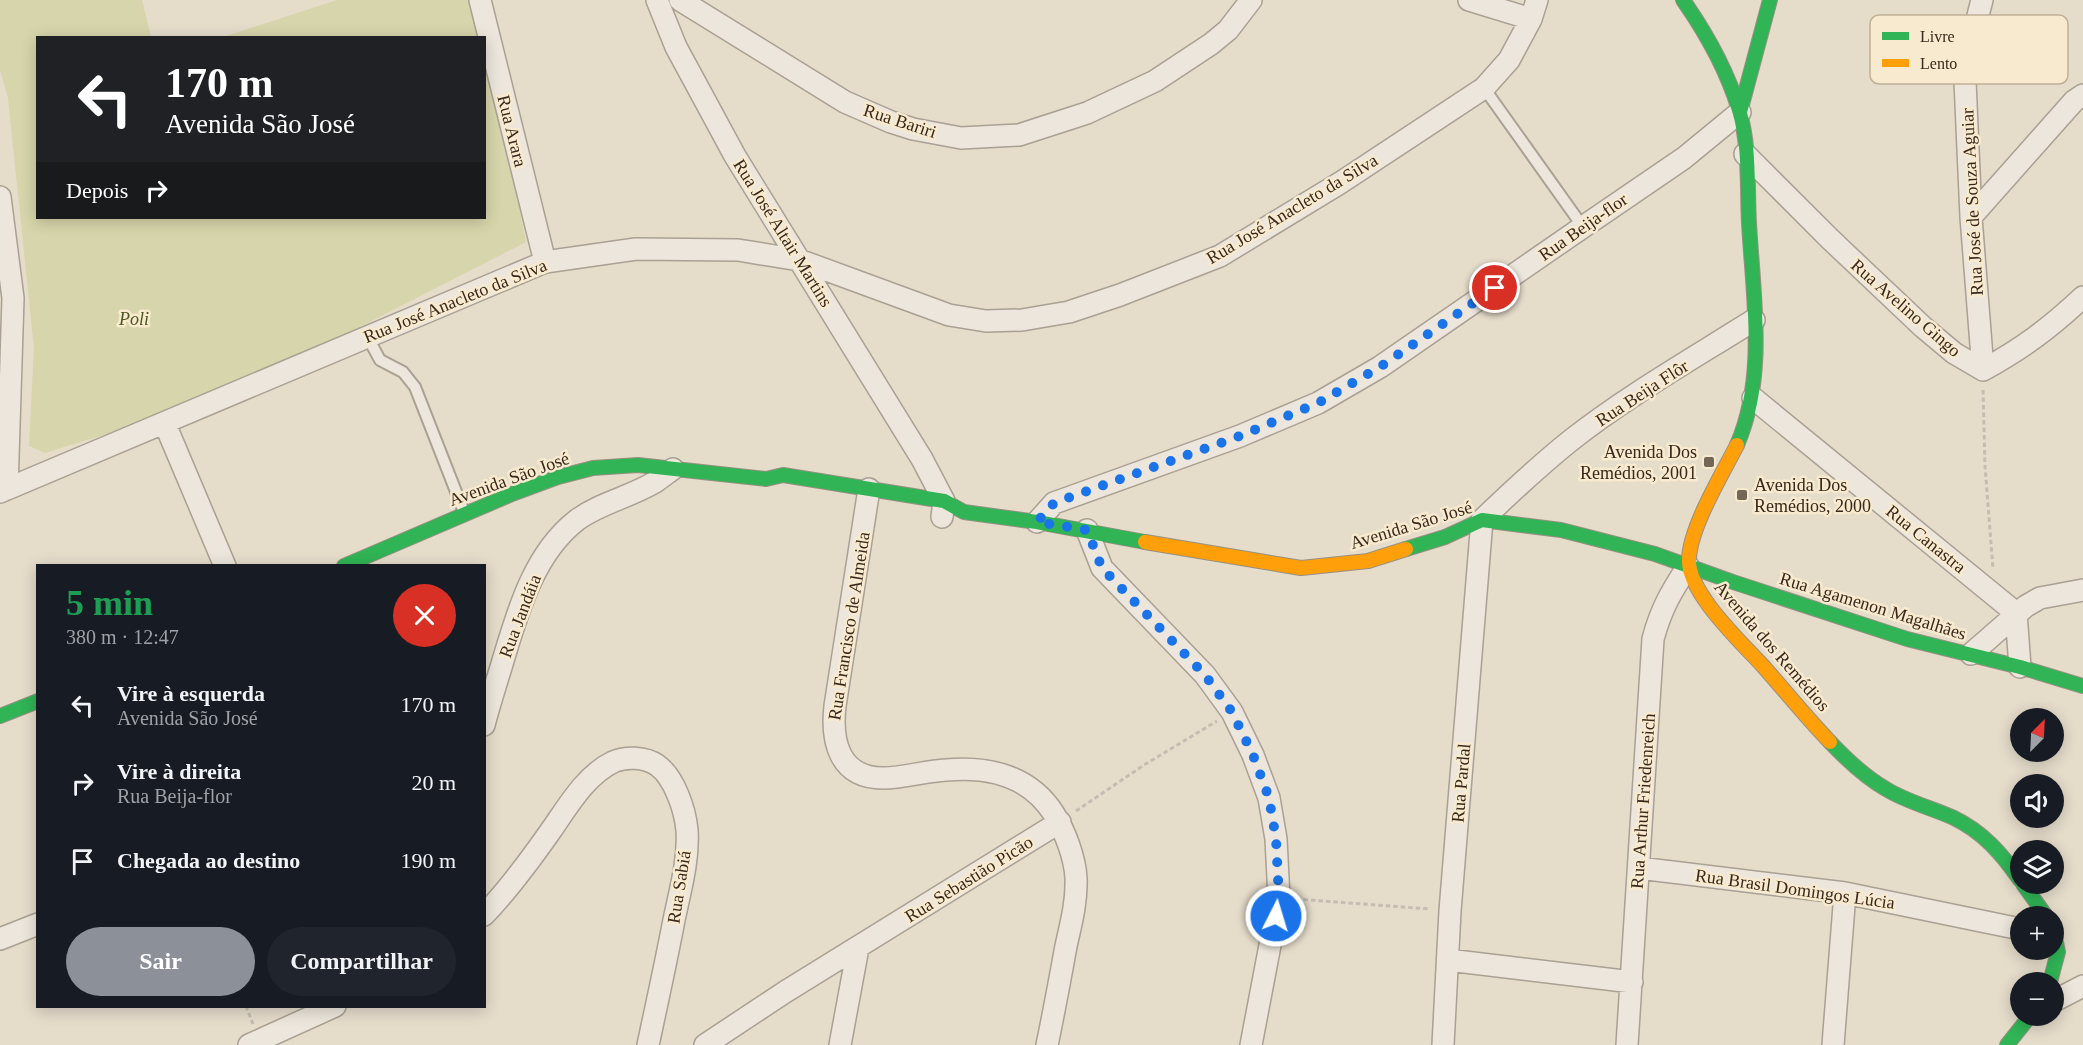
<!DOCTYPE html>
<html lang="pt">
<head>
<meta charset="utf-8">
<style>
  :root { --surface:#171b24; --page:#20242c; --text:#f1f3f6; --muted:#9ea1a6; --accent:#8c9099 }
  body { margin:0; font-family:Georgia,serif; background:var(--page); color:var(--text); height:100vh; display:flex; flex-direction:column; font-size:22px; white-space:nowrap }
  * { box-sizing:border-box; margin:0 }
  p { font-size:20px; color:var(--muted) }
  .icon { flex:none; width:33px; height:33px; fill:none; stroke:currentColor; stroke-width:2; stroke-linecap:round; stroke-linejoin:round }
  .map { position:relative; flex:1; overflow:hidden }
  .panel { position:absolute; left:36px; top:564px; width:450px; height:444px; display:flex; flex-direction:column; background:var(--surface); border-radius:0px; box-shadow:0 3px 15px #0003 }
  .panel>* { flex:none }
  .hud { position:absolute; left:36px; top:36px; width:450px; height:183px; border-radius:0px; box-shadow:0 3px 15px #0003; background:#202124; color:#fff; overflow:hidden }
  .needle { width:39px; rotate:24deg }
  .controls { position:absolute; left:2010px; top:708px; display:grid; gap:12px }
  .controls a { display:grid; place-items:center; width:54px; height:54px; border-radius:50%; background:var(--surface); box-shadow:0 3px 15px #0003; font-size:30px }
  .pin { position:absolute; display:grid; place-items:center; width:51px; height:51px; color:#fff; margin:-26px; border:3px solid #fff; border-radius:50%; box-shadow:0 2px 6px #0007 }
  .me { position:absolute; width:66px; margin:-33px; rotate:5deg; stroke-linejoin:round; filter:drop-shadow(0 0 4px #0008) }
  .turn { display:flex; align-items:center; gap:21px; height:126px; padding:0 30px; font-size:27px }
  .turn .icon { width:78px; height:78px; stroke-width:2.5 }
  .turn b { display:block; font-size:42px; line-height:51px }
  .then { display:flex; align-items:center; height:57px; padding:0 30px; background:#0003; gap:12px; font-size:22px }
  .round { display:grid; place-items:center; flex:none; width:63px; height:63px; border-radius:32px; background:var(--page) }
  .head { display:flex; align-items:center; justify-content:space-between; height:102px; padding:0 30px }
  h1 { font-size:36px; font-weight:700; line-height:45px; color:#1e9e55 }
  .action { display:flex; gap:12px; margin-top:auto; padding:12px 30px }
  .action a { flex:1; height:69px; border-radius:36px; background:var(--accent); color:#fff; font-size:24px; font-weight:700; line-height:69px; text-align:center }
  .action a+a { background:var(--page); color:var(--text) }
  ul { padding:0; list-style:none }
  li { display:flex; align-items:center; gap:18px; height:78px; padding:0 30px }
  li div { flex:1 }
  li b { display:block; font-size:22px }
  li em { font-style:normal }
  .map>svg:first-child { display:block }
</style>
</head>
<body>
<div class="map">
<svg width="2083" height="1045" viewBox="0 0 2083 1045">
  <rect width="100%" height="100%" fill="#e5dcca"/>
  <!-- green -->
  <path fill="#d7d5ab" d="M 0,0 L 142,0 L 151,37 L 38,38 L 38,218 L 484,218 L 484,38 L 223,37 L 337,0 L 479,0 L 526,242 L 219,399 L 45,453 L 29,446 L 34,348 L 8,98 L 0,70 Z"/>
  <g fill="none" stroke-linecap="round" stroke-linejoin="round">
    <!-- lane casing -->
    <g stroke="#aaa093" stroke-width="14">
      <path id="lane" d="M 1484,88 L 1583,227
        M 367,336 L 380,360 L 403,372 L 415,387 L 464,512"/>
    </g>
    <!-- street casing -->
    <g stroke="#aaa093" stroke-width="24">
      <path id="street" d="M 480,0 L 545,262
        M 657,0 L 676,47 L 735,156 L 922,459 L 944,501 L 942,517
        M 680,0 L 845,102 L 891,122 L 913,129 L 961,138 L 1019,135 L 1087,113 L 1155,81 L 1211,44 L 1228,30 L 1251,0
        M 1469,0 L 1531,19
        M 1982,0 L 1974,31 L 1965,81 L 1971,217 L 1983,370
        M 1745,154 L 1830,239 L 1923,327 L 1954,353 L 1983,370 C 2023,348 2050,328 2083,297
        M 0,197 L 13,298 L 7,489
        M 1971,217 L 2074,101 L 2083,95
        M 1753,398 L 2016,613
        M 165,424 L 225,566
        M 869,489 L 835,706 C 831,741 839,778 883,778 C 904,778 925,771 946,770 C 989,766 1030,776 1054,814 C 1065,831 1075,858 1076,878 C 1077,901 1071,924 1066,946 C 1060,979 1054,1012 1047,1045
        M 0,492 L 545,262 L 636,249 L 738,250 L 799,260 L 949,315 L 986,321 L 1022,320 L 1069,312 L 1120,295 L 1220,256 L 1340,183 L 1484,88 L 1509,60 L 1531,19 L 1537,0
        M 1037,522 L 1054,503 L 1240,436 L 1318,403 L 1380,367 L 1583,227 L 1684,158 L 1740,112
        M 1087,530 L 1102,568 L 1205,675 L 1232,712 L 1253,755 L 1269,798 L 1276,839 L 1279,898 L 1251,1045
        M 2016,613 L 2020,667
        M 1971,654 L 2026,606 L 2040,598 L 2083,590
        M 484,725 C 489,705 496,684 502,664 C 517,614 533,554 577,520 C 600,503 630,497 655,482 C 661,478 667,473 673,469
        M 1639,868 L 1845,893 L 2020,929
        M 484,915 C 509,889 531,859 552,829 C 568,806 586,775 613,762 C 626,756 645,757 657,765 C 674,777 685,809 687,830 C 689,860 680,891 674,920 C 666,962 657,1003 648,1045
        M 0,939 L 38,924
        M 1448,960 L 1632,982
        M 2054,1001 L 2083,986
        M 249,1045 L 335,1006
        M 705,1045 L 785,992 L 1060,822
        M 840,1045 L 858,948
        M 1443,1045 L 1450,911 L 1482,520 C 1510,493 1539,466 1570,441 C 1627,396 1692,359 1754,320
        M 1627,1045 L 1653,639 C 1661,609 1671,592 1688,566
        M 1833,1045 L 1845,893"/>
    </g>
    <!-- fast casing -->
    <g stroke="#999084" stroke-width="16">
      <path id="fast" d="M 1683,0 C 1706,33 1727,70 1739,110 C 1750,146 1747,186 1749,223 C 1753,296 1767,376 1737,445
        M 1740,112 L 1770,0
        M 1406,549 L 1445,537 L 1482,520 L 1561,530 L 1655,554 L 1733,582 L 1907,639 L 2020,667 L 2083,686
        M 344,566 L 512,494 L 558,477 L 593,468 L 638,465 L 766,479 L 783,475 L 944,501 L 964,512 L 1037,522 L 1145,542
        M 0,716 L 38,701
        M 1830,742 C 1847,760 1865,777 1886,789 C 1907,802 1932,808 1954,818 C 1983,832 2002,854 2020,880
        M 2023,884 L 2046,916
        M 2050,982 L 2058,952 L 2054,932
        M 2007,1045 L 2030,1016"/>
    </g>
    <!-- slow casing -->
    <g stroke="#999084" stroke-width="16">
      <path id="slow" d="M 1737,445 C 1722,475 1690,527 1689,559 C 1687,592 1741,642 1763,666 C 1785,691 1807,718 1830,742
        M 1145,542 L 1301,568 L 1368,561 L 1406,549"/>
    </g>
    <!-- path -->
    <path stroke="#c5bdb2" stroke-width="3" stroke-dasharray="4.5 3" stroke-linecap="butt" d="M 1983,390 L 1985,466 L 1993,569
      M 1076,811 L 1144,765 L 1217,721
      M 1296,899 L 1430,909
      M 246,1006 L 253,1024"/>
    <!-- lane -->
    <use href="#lane" stroke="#ece6dc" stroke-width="10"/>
    <!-- street -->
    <use href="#street" stroke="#ece6dc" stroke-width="21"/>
    <!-- fast -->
    <use href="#fast" stroke="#30b455" stroke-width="14"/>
    <!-- slow -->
    <use href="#slow" stroke="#ff9f0a" stroke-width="14"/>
  </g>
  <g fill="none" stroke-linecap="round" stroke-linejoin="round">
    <!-- route -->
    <path stroke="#1a73e8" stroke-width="10" stroke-dasharray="0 18" d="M 1276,916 L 1279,898 L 1276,839 L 1269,798 L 1253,755 L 1232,712 L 1205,675 L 1102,568 L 1087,530 L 1037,522 L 1054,503 L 1240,436 L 1318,403 L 1380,367 L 1495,288"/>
  </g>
  <!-- markers -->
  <g fill="#756758" stroke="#f8eace" stroke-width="2">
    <rect x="1703" y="456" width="12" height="12" rx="3"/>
    <rect x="1736" y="489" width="12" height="12" rx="3"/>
  </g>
  <g text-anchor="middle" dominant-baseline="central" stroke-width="5" stroke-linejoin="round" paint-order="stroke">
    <!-- street labels -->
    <g font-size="18" fill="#39281b" stroke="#f8eace">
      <text transform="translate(900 121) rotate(18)">Rua Bariri</text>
      <text transform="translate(512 131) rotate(76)">Rua Arara</text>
      <text transform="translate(1972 202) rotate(-93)">Rua José de Souza Aguiar</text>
      <text transform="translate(1292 209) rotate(-31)">Rua José Anacleto da Silva</text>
      <text transform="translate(1583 227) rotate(-35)">Rua Beija-flor</text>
      <text transform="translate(783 233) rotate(58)">Rua José Altair Martins</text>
      <text transform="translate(455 301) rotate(-22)">Rua José Anacleto da Silva</text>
      <text transform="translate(1906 308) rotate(41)">Rua Avelino Gingo</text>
      <text transform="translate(1642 393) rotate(-33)">Rua Beija Flôr</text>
      <text transform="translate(509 479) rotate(-20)">Avenida São José</text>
      <text transform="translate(1411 525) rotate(-17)">Avenida São José</text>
      <text transform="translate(1926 539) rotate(39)">Rua Canastra</text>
      <text transform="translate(1873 606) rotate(17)">Rua Agamenon Magalhães</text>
      <text transform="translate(520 616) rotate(-69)">Rua Jandáia</text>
      <text transform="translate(849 626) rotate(-81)">Rua Francisco de Almeida</text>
      <text transform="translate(1772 646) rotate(49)">Avenida dos Remédios</text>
      <text transform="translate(1461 783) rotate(-85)">Rua Pardal</text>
      <text transform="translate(1643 801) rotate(-86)">Rua Arthur Friedenreich</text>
      <text transform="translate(969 879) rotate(-32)">Rua Sebastião Picão</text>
      <text transform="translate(679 887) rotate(-81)">Rua Sabiá</text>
      <text transform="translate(1795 889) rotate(8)">Rua Brasil Domingos Lúcia</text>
    </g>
    <!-- park labels -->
    <g font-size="18" font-style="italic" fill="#4b5720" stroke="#f8eace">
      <text x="134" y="319">Poli</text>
    </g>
    <!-- poi labels -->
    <g font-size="18" fill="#39281b" stroke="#f8eace" text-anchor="end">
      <text x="1697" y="452">Avenida Dos<tspan x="1697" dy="21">Remédios, 2001</tspan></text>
      <text x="1754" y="485" text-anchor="start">Avenida Dos<tspan x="1754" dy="21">Remédios, 2000</tspan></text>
    </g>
  </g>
  <!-- legend -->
  <rect x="1870" y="15" width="198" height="69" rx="9" fill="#f8eace" stroke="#bfb098" stroke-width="1.5"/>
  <rect x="1882" y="32" width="27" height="8" fill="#30b455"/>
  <rect x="1882" y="59" width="27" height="8" fill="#ff9f0a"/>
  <g font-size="16" fill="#39281b">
    <text x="1920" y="42">Livre</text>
    <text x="1920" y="69">Lento</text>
  </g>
</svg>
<div class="controls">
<a><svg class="needle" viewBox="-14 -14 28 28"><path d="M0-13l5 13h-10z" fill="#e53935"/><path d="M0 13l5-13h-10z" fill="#9ea1a6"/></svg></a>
<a><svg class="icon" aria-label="sound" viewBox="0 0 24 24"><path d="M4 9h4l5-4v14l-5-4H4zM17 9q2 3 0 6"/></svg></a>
<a><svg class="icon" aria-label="layers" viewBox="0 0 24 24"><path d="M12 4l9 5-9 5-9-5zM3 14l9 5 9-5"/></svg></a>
<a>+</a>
<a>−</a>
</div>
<div class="pin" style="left:1495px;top:288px;background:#d93025"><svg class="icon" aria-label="arrive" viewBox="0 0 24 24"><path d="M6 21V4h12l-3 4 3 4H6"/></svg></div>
<svg class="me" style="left:1276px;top:916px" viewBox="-20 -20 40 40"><circle r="17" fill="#1a73e8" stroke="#fff" stroke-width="3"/><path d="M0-11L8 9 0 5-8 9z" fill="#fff"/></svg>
<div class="hud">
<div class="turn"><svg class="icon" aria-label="left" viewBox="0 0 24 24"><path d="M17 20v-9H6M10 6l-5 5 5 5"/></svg><div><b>170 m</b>Avenida São José</div></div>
<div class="then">Depois<svg class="icon" aria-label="right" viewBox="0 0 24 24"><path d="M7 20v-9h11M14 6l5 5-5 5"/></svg></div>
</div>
<section class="panel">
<div class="head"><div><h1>5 min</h1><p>380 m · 12:47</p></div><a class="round" style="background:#d93025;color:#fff"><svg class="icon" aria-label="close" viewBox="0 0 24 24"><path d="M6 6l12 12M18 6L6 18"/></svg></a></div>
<ul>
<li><svg class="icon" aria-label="left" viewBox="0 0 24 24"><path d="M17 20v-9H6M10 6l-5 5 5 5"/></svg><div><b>Vire à esquerda</b><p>Avenida São José</p></div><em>170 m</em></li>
<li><svg class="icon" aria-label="right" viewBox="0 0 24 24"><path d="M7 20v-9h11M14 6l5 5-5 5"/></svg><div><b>Vire à direita</b><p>Rua Beija-flor</p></div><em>20 m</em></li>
<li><svg class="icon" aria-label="arrive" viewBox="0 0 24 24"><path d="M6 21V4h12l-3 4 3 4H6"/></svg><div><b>Chegada ao destino</b></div><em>190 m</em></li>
</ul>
<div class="action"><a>Sair</a><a>Compartilhar</a></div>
</section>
</div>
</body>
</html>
